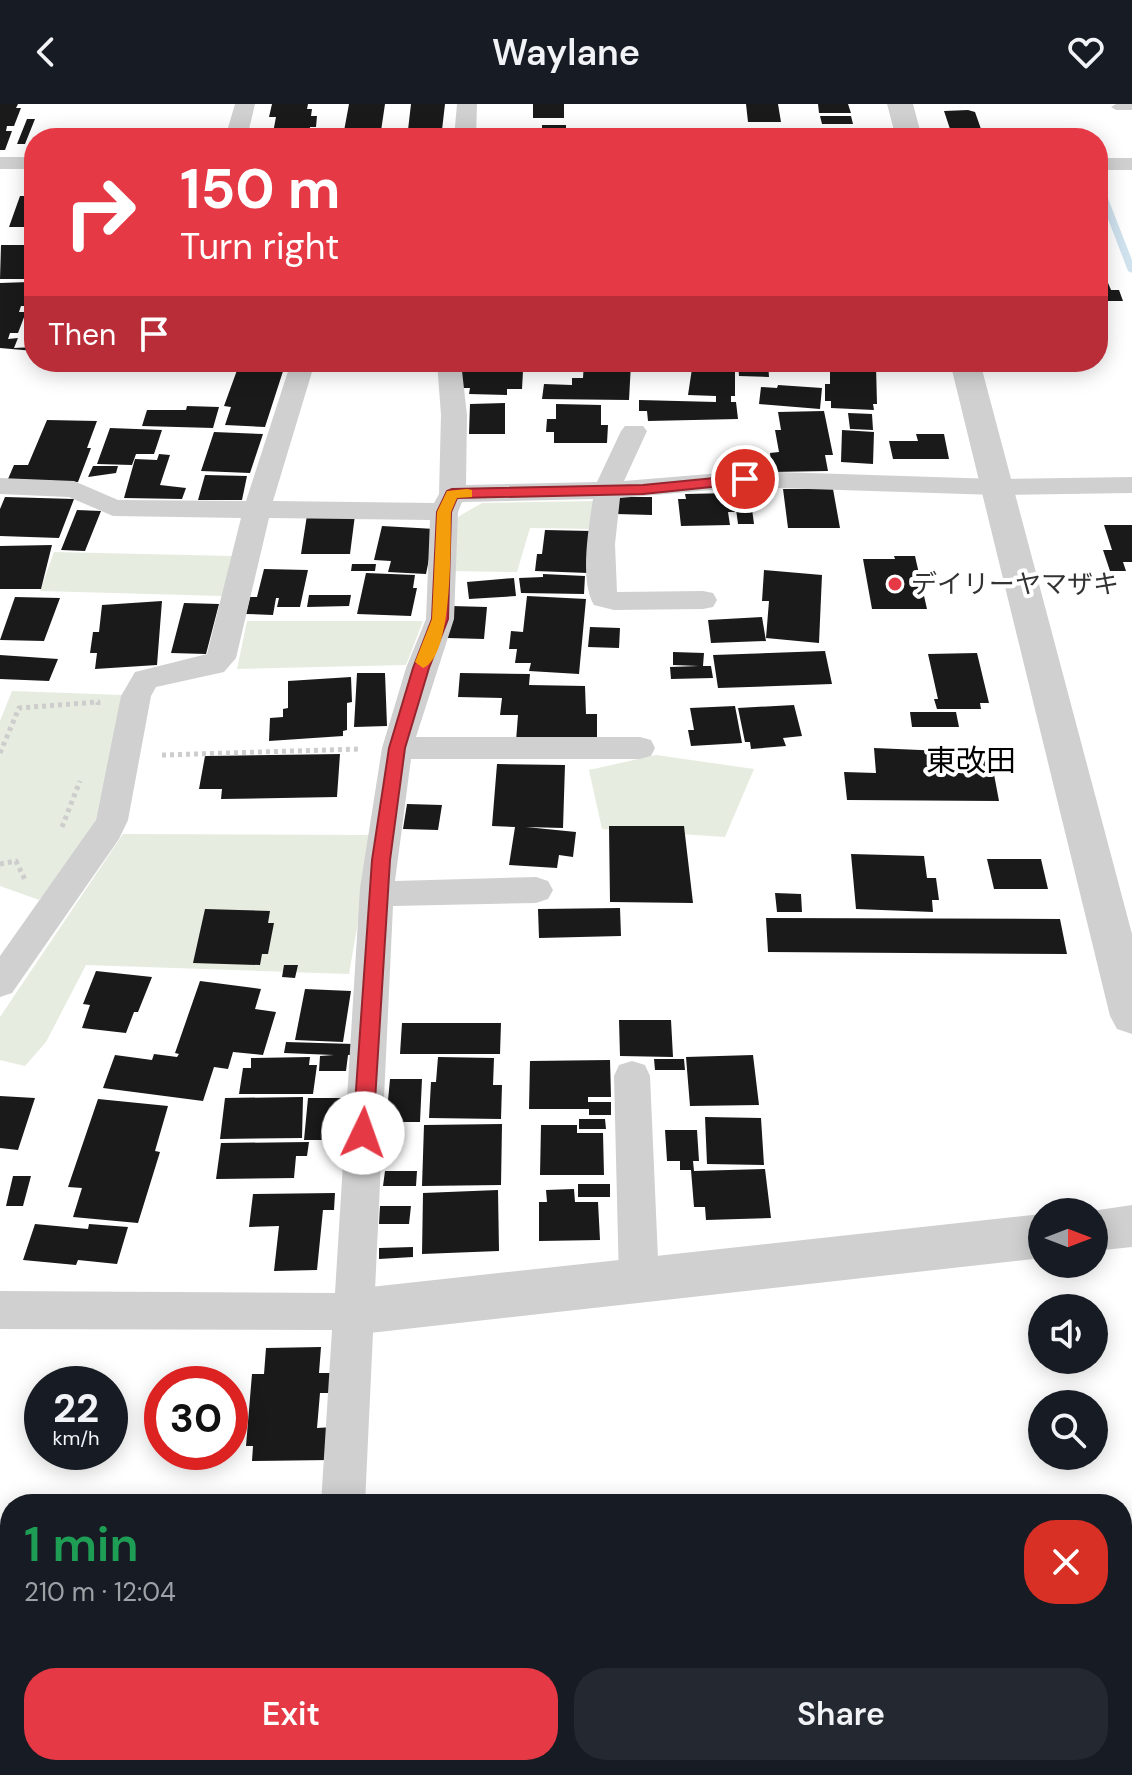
<!DOCTYPE html>
<html lang="en">
<head>
<meta charset="utf-8">
<style>
  :root { --surface:#171b24; --page:#242831; --text:#f1f3f6; --muted:#9ea1a6; --accent:#e63946 }
  body { margin:0; font-family:"DM Sans","Noto Sans JP",sans-serif; background:var(--page); color:var(--text); height:100vh; display:flex; flex-direction:column; font-size:30px; white-space:nowrap }
  * { box-sizing:border-box; margin:0 }
  p { font-size:26px; color:var(--muted) }
  .icon { flex:none; width:44px; height:44px; fill:none; stroke:currentColor; stroke-width:2; stroke-linecap:round; stroke-linejoin:round }
  .map { position:relative; flex:1; overflow:hidden }
  .details { position:absolute; left:0px; top:1390px; width:1132px; height:282px; display:flex; flex-direction:column; background:var(--surface); border-radius:32px 32px 0 0; box-shadow:0 4px 20px #0003 }
  .details>* { flex:none }
  .guide { position:absolute; left:24px; top:24px; width:1084px; height:244px; border-radius:32px; box-shadow:0 4px 20px #0003; background:#e63946; color:#fff; overflow:hidden }
  .needle { width:52px; rotate:90deg }
  .tools { position:absolute; left:1028px; top:1094px; display:grid; gap:16px }
  .tools a { display:grid; place-items:center; width:80px; height:80px; border-radius:50%; background:var(--surface); box-shadow:0 4px 20px #0003; font-size:40px }
  .speed { position:absolute; left:24px; top:1262px; display:flex; gap:16px; font-size:40px; font-weight:700; text-align:center }
  .speed>* { display:grid; place-content:center; width:104px; height:104px; border-radius:50%; background:var(--surface); box-shadow:0 4px 20px #0003; line-height:1 }
  .speed small { font-size:20px; font-weight:400 }
  .speed .limit { border:12px solid #d22; background:#fff; color:#111 }
  .pin { position:absolute; display:grid; place-items:center; width:68px; height:68px; color:#fff; margin:-34px; border:4px solid #fff; border-radius:50%; box-shadow:0 2px 8px #0007 }
  .me { position:absolute; width:88px; margin:-44px; rotate:3deg; stroke-linejoin:round; filter:drop-shadow(0 0 6px #0008) }
  .turn { display:flex; align-items:center; gap:28px; height:168px; padding:0 24px; font-size:36px }
  .turn .icon { width:104px; height:104px; stroke-width:2.5 }
  .turn b { display:block; font-size:56px; line-height:68px }
  .then { display:flex; align-items:center; height:76px; padding:0 24px; background:#0003; gap:16px; font-size:30px }
  .round { display:grid; place-items:center; flex:none; width:84px; height:84px; border-radius:32px; background:var(--page) }
  .head { display:flex; align-items:center; justify-content:space-between; height:136px; padding:0 24px }
  h1 { font-size:48px; font-weight:600; line-height:60px; color:#1e9e55 }
  .action { display:flex; gap:16px; margin-top:auto; padding:16px 24px }
  .action a { flex:1; height:92px; border-radius:32px; background:var(--accent); color:#fff; font-size:32px; font-weight:600; line-height:92px; text-align:center }
  .action a+a { background:var(--page); color:var(--text) }
  header { display:flex; justify-content:space-between; align-items:center; height:104px; padding:0 24px; background:var(--surface); font-size:36px; font-weight:600 }
  .map>svg:first-child { display:block }
</style>
</head>
<body>
<header><svg class="icon" aria-label="back" viewBox="0 0 24 24"><path d="M15 5l-7 7 7 7"/></svg>Waylane<svg class="icon" aria-label="heart" viewBox="0 0 24 24"><path d="M12 20l-8-8c-3-5 5-10 8-4 3-6 11-1 8 4z"/></svg></header>
<div class="map">
<svg width="1132" height="1671" viewBox="0 0 1132 1671">
  <rect width="100%" height="100%" fill="#fff"/>
  <!-- green -->
  <path fill="#e6ecdf" d="M 595,397 L 595,425 L 530,424 L 517,468 L 452,467 L 456,414 L 482,399 Z
    M 54,448 L 232,452 L 222,492 L 40,487 Z
    M 247,517 L 423,517 L 406,561 L 237,565 Z
    M 12,587 L 123,591 L 91,738 L 39,796 L 0,782 L 0,617 Z
    M 656,651 L 754,665 L 725,733 L 602,725 L 589,666 Z
    M 123,730 L 373,731 L 349,870 L 86,861 L 46,938 L 25,962 L 0,956 L 0,913 Z"/>
  <g fill="none" stroke-linecap="round" stroke-linejoin="round">
    <!-- stream -->
    <path fill="#cfe2ee" fill-rule="evenodd" d="M 1098,77 L 1102,79 L 1132,156 L 1132,169 L 1128,167 L 1098,89 Z"/>
  </g>
  <!-- building -->
  <path fill="#1a1a1a" d="M 0,0 L 18,0 L 16,4 L 21,4 L 14,22 L 7,22 L 6,27 L 12,27 L 5,46 L 0,46 Z
    M 272,0 L 308,0 L 307,5 L 312,5 L 311,12 L 317,12 L 316,23 L 310,23 L 309,29 L 316,29 L 315,34 L 272,34 L 276,13 L 269,13 Z
    M 349,0 L 385,0 L 381,27 L 344,27 Z
    M 411,0 L 445,0 L 442,26 L 408,26 Z
    M 533,0 L 564,0 L 564,14 L 533,14 Z
    M 746,0 L 778,0 L 781,18 L 748,18 Z
    M 818,0 L 848,0 L 851,9 L 819,9 Z
    M 968,6 L 975,8 L 981,25 L 950,25 L 944,7 Z
    M 820,12 L 851,12 L 853,20 L 822,20 Z
    M 27,15 L 35,15 L 25,40 L 17,40 Z
    M 542,21 L 566,21 L 566,34 L 537,34 L 537,24 L 542,24 Z
    M 949,27 L 983,27 L 985,34 L 952,34 Z
    M 20,92 L 34,92 L 34,123 L 9,123 Z
    M 1,141 L 34,141 L 34,165 L 30,175 L 0,175 Z
    M 1098,155 L 1111,186 L 1119,186 L 1123,197 L 1098,197 Z
    M 29,178 L 27,183 L 34,183 L 27,202 L 21,202 L 19,208 L 26,208 L 18,229 L 10,229 L 8,235 L 18,234 L 14,244 L 34,243 L 34,247 L 0,244 L 0,179 Z
    M 240,258 L 286,258 L 265,323 L 225,321 L 231,303 L 224,302 Z
    M 463,258 L 512,258 L 512,267 L 523,267 L 522,285 L 507,285 L 507,291 L 469,290 L 470,284 L 460,284 Z
    M 584,258 L 631,259 L 629,296 L 542,295 L 544,280 L 572,281 L 572,274 L 583,274 Z
    M 693,258 L 735,258 L 735,292 L 731,292 L 731,298 L 736,298 L 738,315 L 648,317 L 647,307 L 639,307 L 639,296 L 716,298 L 716,292 L 688,291 Z
    M 738,258 L 768,258 L 769,273 L 739,272 Z
    M 830,260 L 876,262 L 877,300 L 873,300 L 874,306 L 831,304 L 831,297 L 825,297 L 825,280 L 830,280 Z
    M 778,281 L 822,284 L 820,305 L 759,300 L 761,283 L 777,284 Z
    M 505,299 L 505,330 L 469,330 L 470,300 Z
    M 556,300 L 601,301 L 601,321 L 608,321 L 607,339 L 554,339 L 554,328 L 546,328 L 547,315 L 556,315 Z
    M 187,302 L 219,303 L 213,324 L 142,322 L 147,306 L 186,306 Z
    M 824,307 L 833,351 L 825,351 L 828,367 L 772,368 L 770,349 L 779,348 L 775,326 L 781,326 L 778,308 Z
    M 848,309 L 872,310 L 873,326 L 850,325 Z
    M 47,316 L 97,317 L 87,344 L 91,344 L 78,378 L 8,375 L 14,361 L 28,361 Z
    M 110,324 L 162,326 L 154,350 L 136,350 L 132,361 L 97,360 Z
    M 842,326 L 874,328 L 873,360 L 841,358 Z
    M 214,328 L 263,330 L 250,369 L 201,367 Z
    M 916,330 L 944,330 L 949,355 L 893,355 L 889,337 L 918,337 Z
    M 159,350 L 170,351 L 160,381 L 186,384 L 182,395 L 124,394 L 135,355 L 157,356 Z
    M 93,362 L 118,362 L 116,369 L 88,373 Z
    M 205,371 L 247,372 L 242,396 L 198,396 Z
    M 783,385 L 833,385 L 840,424 L 788,424 Z
    M 732,389 L 735,408 L 728,408 L 730,421 L 681,422 L 678,395 L 686,395 L 685,390 Z
    M 5,393 L 74,395 L 59,434 L 0,432 L 0,405 Z
    M 616,393 L 652,393 L 652,411 L 616,410 Z
    M 736,405 L 752,405 L 754,420 L 738,420 Z
    M 77,406 L 101,407 L 85,447 L 61,446 Z
    M 307,411 L 355,411 L 350,450 L 301,450 Z
    M 1104,421 L 1132,421 L 1132,458 L 1123,458 L 1126,467 L 1110,467 L 1103,446 L 1112,446 Z
    M 382,422 L 435,425 L 426,470 L 388,468 L 391,457 L 374,456 Z
    M 545,426 L 591,427 L 588,469 L 535,467 L 537,450 L 542,450 Z
    M 52,441 L 41,485 L 0,485 L 0,442 Z
    M 894,452 L 915,452 L 927,505 L 872,505 L 863,455 L 895,455 Z
    M 352,460 L 376,460 L 375,467 L 351,467 Z
    M 264,465 L 308,466 L 300,503 L 277,503 L 279,494 L 276,494 L 273,511 L 246,510 L 250,493 L 257,493 Z
    M 764,466 L 822,471 L 819,539 L 766,534 L 769,497 L 762,497 Z
    M 366,469 L 415,471 L 413,484 L 417,484 L 411,512 L 357,510 Z
    M 543,470 L 585,472 L 584,490 L 521,489 L 519,474 L 543,473 Z
    M 514,474 L 516,492 L 469,495 L 467,478 Z
    M 309,491 L 351,491 L 349,502 L 307,503 Z
    M 527,492 L 586,495 L 579,570 L 529,567 L 531,559 L 515,559 L 517,545 L 509,545 L 511,527 L 523,528 Z
    M 15,493 L 60,494 L 44,537 L 0,536 Z
    M 162,497 L 157,561 L 95,565 L 97,549 L 90,549 L 93,528 L 99,528 L 102,501 Z
    M 184,499 L 219,500 L 206,550 L 171,549 Z
    M 451,502 L 487,503 L 484,535 L 447,534 Z
    M 762,513 L 766,537 L 711,539 L 708,516 Z
    M 590,523 L 620,524 L 619,544 L 588,543 Z
    M 825,547 L 832,580 L 718,584 L 713,551 Z
    M 673,548 L 704,549 L 703,562 L 711,562 L 713,574 L 671,575 L 670,563 L 699,562 L 673,561 Z
    M 977,549 L 989,599 L 980,599 L 981,605 L 937,605 L 934,595 L 938,595 L 928,550 Z
    M 0,551 L 58,555 L 49,577 L 0,575 Z
    M 357,569 L 385,569 L 387,622 L 354,623 Z
    M 460,569 L 530,570 L 529,581 L 585,582 L 586,610 L 597,610 L 597,638 L 516,637 L 518,611 L 500,611 L 502,594 L 458,593 Z
    M 351,573 L 352,598 L 347,599 L 347,626 L 343,627 L 343,632 L 269,637 L 270,614 L 283,613 L 283,605 L 288,604 L 288,577 Z
    M 794,601 L 802,632 L 783,634 L 786,642 L 751,645 L 750,638 L 745,638 L 738,604 Z
    M 735,602 L 742,639 L 691,642 L 688,626 L 694,626 L 690,604 Z
    M 910,608 L 956,608 L 959,623 L 912,623 Z
    M 874,644 L 990,649 L 999,697 L 847,696 L 844,668 L 876,669 Z
    M 340,650 L 337,693 L 221,695 L 222,685 L 199,685 L 205,652 Z
    M 497,660 L 565,661 L 563,724 L 526,723 L 576,728 L 573,753 L 559,751 L 557,764 L 509,761 L 515,723 L 492,722 Z
    M 407,700 L 442,701 L 438,726 L 403,725 Z
    M 609,722 L 684,722 L 693,799 L 610,798 Z
    M 851,750 L 924,752 L 927,774 L 936,774 L 939,796 L 932,796 L 933,808 L 856,805 Z
    M 987,755 L 1041,755 L 1048,785 L 994,785 Z
    M 775,789 L 801,790 L 802,808 L 777,808 Z
    M 620,804 L 621,832 L 539,834 L 538,805 Z
    M 205,805 L 270,807 L 268,819 L 274,819 L 268,850 L 262,850 L 260,861 L 193,859 Z
    M 766,814 L 1060,815 L 1067,850 L 768,848 Z
    M 284,861 L 298,861 L 295,874 L 282,873 Z
    M 96,867 L 152,873 L 138,908 L 134,908 L 126,929 L 82,924 L 90,901 L 83,900 Z
    M 200,877 L 261,885 L 255,905 L 276,908 L 263,951 L 233,948 L 228,965 L 214,963 L 203,997 L 103,984 L 115,951 L 152,956 L 154,950 L 177,953 L 179,950 L 175,949 Z
    M 305,885 L 351,887 L 343,938 L 295,936 Z
    M 619,916 L 671,916 L 673,953 L 620,952 Z
    M 402,919 L 501,919 L 500,950 L 400,950 Z
    M 286,938 L 354,940 L 353,951 L 348,951 L 346,967 L 319,967 L 320,952 L 334,951 L 284,949 Z
    M 753,951 L 759,1001 L 690,1002 L 686,953 Z
    M 310,953 L 309,961 L 317,961 L 313,990 L 239,990 L 243,964 L 251,964 L 251,954 Z
    M 438,953 L 494,954 L 493,981 L 502,981 L 501,1015 L 429,1014 L 431,978 L 436,978 Z
    M 654,955 L 684,955 L 685,966 L 655,966 Z
    M 610,956 L 611,993 L 588,993 L 588,998 L 611,998 L 611,1011 L 589,1011 L 589,1005 L 529,1005 L 530,957 Z
    M 390,975 L 422,975 L 420,1018 L 386,1018 Z
    M 0,992 L 35,994 L 18,1046 L 0,1044 Z
    M 303,993 L 302,1034 L 220,1035 L 225,994 Z
    M 308,994 L 343,994 L 339,1036 L 304,1036 Z
    M 98,995 L 168,1002 L 155,1047 L 160,1048 L 138,1119 L 73,1113 L 82,1084 L 68,1083 Z
    M 705,1013 L 761,1014 L 764,1061 L 707,1060 Z
    M 579,1015 L 605,1015 L 606,1025 L 579,1025 Z
    M 502,1020 L 501,1081 L 422,1082 L 424,1021 Z
    M 541,1021 L 577,1021 L 577,1029 L 603,1029 L 604,1071 L 540,1071 Z
    M 665,1026 L 697,1026 L 699,1057 L 693,1057 L 694,1067 L 765,1065 L 771,1114 L 706,1116 L 705,1103 L 694,1103 L 691,1066 L 680,1066 L 680,1057 L 667,1057 Z
    M 309,1038 L 307,1052 L 296,1052 L 294,1074 L 216,1075 L 221,1039 Z
    M 385,1067 L 417,1067 L 416,1082 L 383,1082 Z
    M 13,1072 L 31,1072 L 23,1102 L 6,1102 Z
    M 578,1080 L 610,1080 L 610,1093 L 578,1093 Z
    M 574,1085 L 575,1098 L 598,1098 L 600,1136 L 539,1137 L 539,1098 L 547,1098 L 546,1086 Z
    M 498,1086 L 499,1147 L 422,1150 L 423,1089 Z
    M 335,1089 L 334,1106 L 323,1106 L 317,1166 L 274,1167 L 279,1122 L 249,1123 L 253,1090 Z
    M 380,1102 L 411,1102 L 409,1120 L 379,1120 Z
    M 35,1120 L 88,1125 L 89,1120 L 128,1123 L 117,1160 L 78,1156 L 76,1161 L 23,1156 Z
    M 413,1143 L 413,1153 L 379,1155 L 379,1144 Z
    M 321,1243 L 319,1269 L 336,1269 L 335,1289 L 320,1289 L 317,1324 L 334,1323 L 331,1356 L 252,1357 L 253,1342 L 246,1342 L 252,1270 L 264,1270 L 266,1244 Z
    M 858,1662 L 1029,1662 L 1031,1671 L 859,1671 Z
    M 1035,1662 L 1064,1662 L 1066,1671 L 1036,1671 Z"/>
  <g fill="none" stroke-linecap="round" stroke-linejoin="round">
    <!-- path -->
    <path stroke="#cdcdcd" stroke-width="5" stroke-dasharray="4 4" stroke-linecap="butt" d="M 0,649 L 19,604 L 98,598 L 98,601
      M 162,651 L 360,645
      M 62,723 L 80,677
      M 0,760 L 16,757 L 26,778"/>
    <!-- service -->
    <path fill="#d0d0d0" fill-rule="evenodd" d="M 1132,0 L 1132,6 L 1116,6 L 1111,3 L 1116,0 Z"/>
    <!-- minor -->
    <path fill="#d0d0d0" fill-rule="evenodd" d="M 235,0 L 255,0 L 247,34 L 225,34 Z
      M 457,0 L 477,0 L 476,34 L 454,34 Z
      M 0,53 L 34,53 L 34,65 L 0,65 Z
      M 1098,54 L 1132,54 L 1132,66 L 1098,66 Z
      M 291,258 L 315,258 L 273,397 L 434,399 L 439,390 L 441,311 L 437,258 L 461,258 L 467,311 L 466,381 L 597,378 L 621,327 L 625,322 L 643,322 L 647,327 L 624,377 L 745,367 L 996,375 L 1132,373 L 1132,389 L 996,391 L 745,383 L 620,394 L 615,440 L 617,488 L 703,487 L 713,489 L 717,496 L 713,503 L 703,505 L 614,506 L 594,501 C 579,477 589,422 593,395 L 462,398 L 458,408 L 454,515 L 416,633 L 640,633 L 651,636 L 655,644 L 651,652 L 640,655 L 411,655 L 395,777 L 536,773 L 548,777 L 553,786 L 548,795 L 536,799 L 393,802 L 365,1400 L 321,1400 L 332,1226 L 0,1225 L 0,1187 L 335,1189 L 360,784 L 382,644 L 406,564 L 426,515 L 430,416 L 269,414 L 236,554 L 224,568 L 156,583 L 151,592 L 128,716 L 119,735 L 12,889 L 0,893 L 0,852 L 96,716 L 121,592 L 135,568 L 207,550 L 241,414 L 113,412 L 69,393 L 0,390 L 0,374 L 74,377 L 118,396 L 246,397 Z
      M 632,957 L 645,961 L 650,972 L 659,1177 L 653,1190 L 639,1195 L 625,1190 L 619,1177 L 614,972 L 619,961 Z
      M 306,1662 L 354,1662 L 354,1671 L 306,1671 Z"/>
    <!-- tertiary -->
    <path fill="#d0d0d0" fill-rule="evenodd" d="M 887,0 L 913,0 L 922,34 L 896,34 Z
      M 950,258 L 980,258 L 1132,830 L 1132,930 L 1117,925 L 1110,912 Z
      M 1132,1101 L 1132,1143 L 1094,1147 L 1094,1108 L 1085,1108 Z
      M 1042,1110 L 1042,1154 L 352,1231 L 335,1224 L 327,1208 L 335,1192 L 352,1185 Z"/>
  </g>
  <!-- route -->
  <path fill="#e63946" stroke="#96252e" stroke-width="2" d="M 745,371 L 752,375 L 750,379 L 643,390 L 457,394 L 451,408 L 448,515 L 429,564 L 405,644 L 390,756 L 373,1029 L 370,1035 L 363,1038 L 356,1035 L 353,1029 L 372,756 L 389,644 L 413,564 L 432,515 L 437,408 L 447,387 L 452,385 L 643,381 Z"/>
  <!-- slow -->
  <path fill="#f59e0b" d="M 467,385 L 472,386 L 472,393 L 457,394 L 451,408 C 450,437 454,553 423,564 L 415,558 L 432,515 L 437,408 L 447,387 Z"/>
  <!-- markers -->
  <circle fill="#e63946" stroke="#fff" stroke-width="3" cx="895" cy="480" r="8"/>
  <g text-anchor="middle" dominant-baseline="central" stroke-width="8" stroke-linejoin="round" paint-order="stroke">
    <!-- poi labels -->
    <g font-size="26" fill="#333" stroke="#fff" text-anchor="start">
      <text x="911" y="480">デイリーヤマザキ</text>
    </g>
    <!-- quarter labels -->
    <g font-size="30" fill="#000" stroke="#fff">
      <text x="971" y="656">東改田</text>
    </g>
  </g>
</svg>
<div class="tools">
<a><svg class="needle" viewBox="-14 -14 28 28"><path d="M0-13l5 13h-10z" fill="#e53935"/><path d="M0 13l5-13h-10z" fill="#9ea1a6"/></svg></a>
<a><svg class="icon" aria-label="sound" viewBox="0 0 24 24"><path d="M4 9h4l5-4v14l-5-4H4zM17 9q2 3 0 6"/></svg></a>
<a><svg class="icon" aria-label="search" viewBox="0 0 24 24"><circle cx="10" cy="10" r="6"/><path d="M15 15l6 6"/></svg></a>
</div>
<div class="speed"><div>22<small>km/h</small></div><div class="limit">30</div></div>
<div class="pin" style="left:745px;top:375px;background:#d93025"><svg class="icon" aria-label="arrive" viewBox="0 0 24 24"><path d="M6 21V4h12l-3 4 3 4H6"/></svg></div>
<svg class="me" style="left:363px;top:1029px" viewBox="-20 -20 40 40"><circle r="19" fill="#fff"/><path d="M0-13L10 11 0 6-10 11z" fill="#e63946"/></svg>
<div class="guide">
<div class="turn"><svg class="icon" aria-label="right" viewBox="0 0 24 24"><path d="M7 20v-9h11M14 6l5 5-5 5"/></svg><div><b>150 m</b>Turn right</div></div>
<div class="then">Then<svg class="icon" aria-label="arrive" viewBox="0 0 24 24"><path d="M6 21V4h12l-3 4 3 4H6"/></svg></div>
</div>
<section class="details">
<div class="head"><div><h1>1 min</h1><p>210 m · 12:04</p></div><a class="round" style="background:#d93025;color:#fff"><svg class="icon" aria-label="close" viewBox="0 0 24 24"><path d="M6 6l12 12M18 6L6 18"/></svg></a></div>
<div class="action"><a>Exit</a><a>Share</a></div>
</section>
</div>
</body>
</html>
